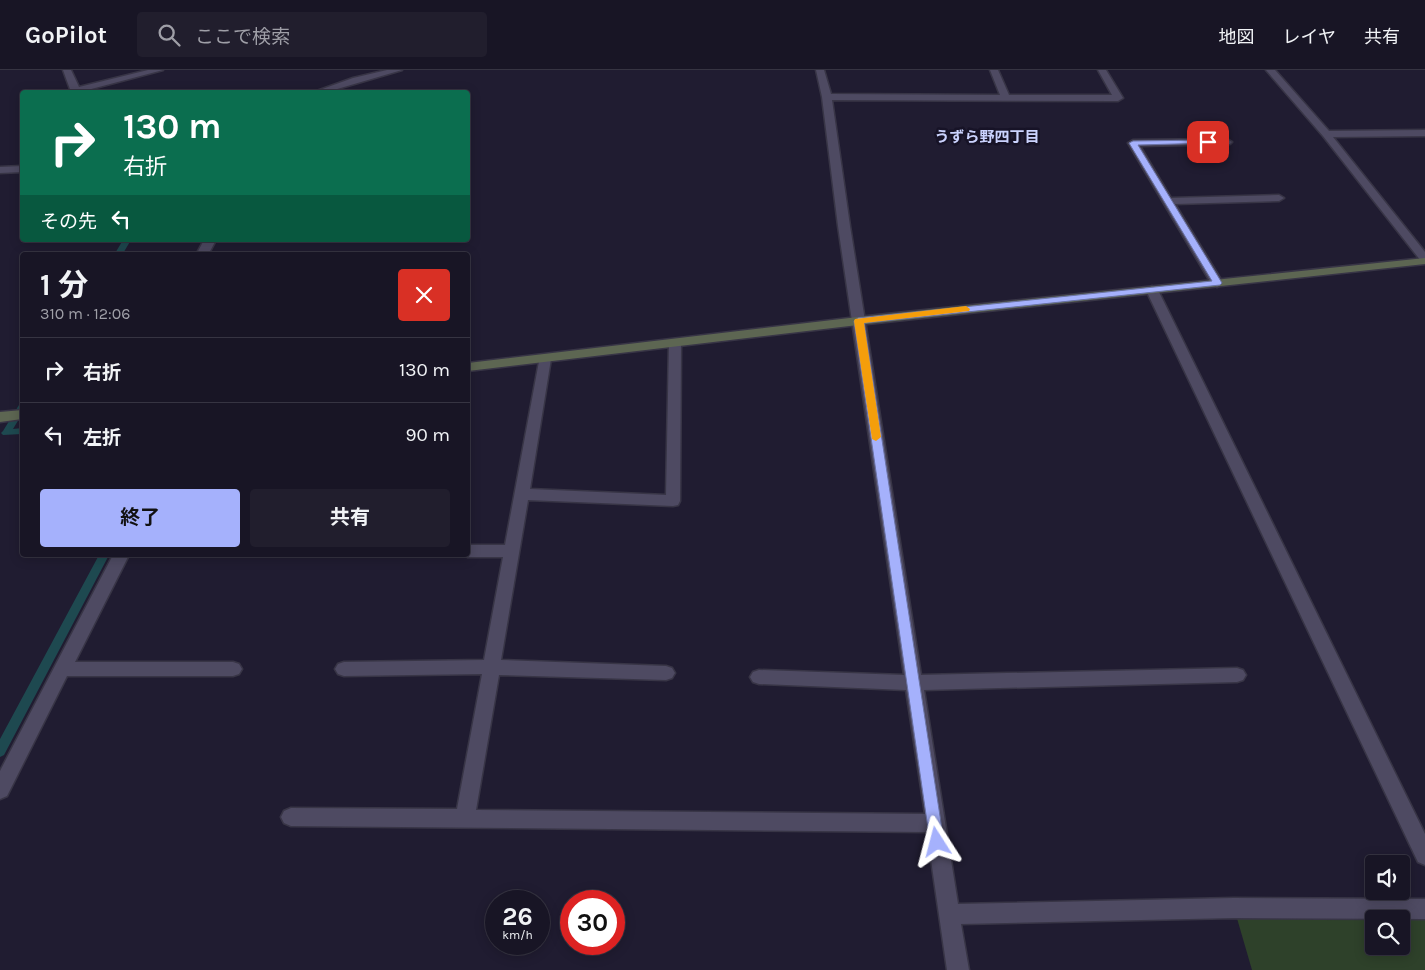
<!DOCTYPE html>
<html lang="ja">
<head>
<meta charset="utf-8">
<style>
  :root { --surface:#181525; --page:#211e2d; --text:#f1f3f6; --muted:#9f9fa7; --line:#363442; --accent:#a5b1fc }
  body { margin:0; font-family:Karla,"Noto Sans JP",sans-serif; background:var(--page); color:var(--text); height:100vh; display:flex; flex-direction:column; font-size:19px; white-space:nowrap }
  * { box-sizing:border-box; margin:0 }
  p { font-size:16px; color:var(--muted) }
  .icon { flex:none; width:28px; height:28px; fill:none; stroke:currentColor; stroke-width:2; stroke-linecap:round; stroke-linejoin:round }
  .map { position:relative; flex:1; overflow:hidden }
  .side { position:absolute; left:20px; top:182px; width:450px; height:305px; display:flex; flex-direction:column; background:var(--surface); border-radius:5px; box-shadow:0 2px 12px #0003,0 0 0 1px var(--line) }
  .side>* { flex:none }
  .hud { position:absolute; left:20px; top:20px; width:450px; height:152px; border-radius:5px; box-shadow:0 2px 12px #0003,0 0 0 1px var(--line); background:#0b6e4f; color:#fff; overflow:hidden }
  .controls { position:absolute; left:1365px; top:785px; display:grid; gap:10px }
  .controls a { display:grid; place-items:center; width:45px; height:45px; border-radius:5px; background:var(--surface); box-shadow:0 2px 12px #0003,0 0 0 1px var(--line); font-size:25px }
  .speed { position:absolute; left:485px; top:820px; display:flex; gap:10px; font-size:25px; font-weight:700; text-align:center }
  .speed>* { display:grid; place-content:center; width:65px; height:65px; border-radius:50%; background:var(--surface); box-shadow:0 2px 12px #0003,0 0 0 1px var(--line); line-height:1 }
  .speed small { font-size:12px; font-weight:400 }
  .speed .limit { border:8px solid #d22; background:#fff; color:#111 }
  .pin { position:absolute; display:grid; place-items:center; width:42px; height:42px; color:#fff; margin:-21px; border-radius:10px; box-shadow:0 2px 8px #0006 }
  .me { position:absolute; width:55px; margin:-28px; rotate:351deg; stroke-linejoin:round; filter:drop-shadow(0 0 4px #0008) }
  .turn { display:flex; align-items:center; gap:18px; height:105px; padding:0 20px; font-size:22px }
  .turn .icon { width:65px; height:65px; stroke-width:2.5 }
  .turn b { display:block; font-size:35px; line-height:42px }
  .then { display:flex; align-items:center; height:48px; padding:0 20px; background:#0003; gap:10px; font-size:19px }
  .round { display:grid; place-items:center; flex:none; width:52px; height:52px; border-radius:5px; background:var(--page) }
  .head { display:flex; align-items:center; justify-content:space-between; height:85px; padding:0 20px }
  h1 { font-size:30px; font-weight:700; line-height:38px }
  .action { display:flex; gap:10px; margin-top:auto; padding:10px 20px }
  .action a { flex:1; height:58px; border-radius:5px; background:var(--accent); color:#111; font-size:20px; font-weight:700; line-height:58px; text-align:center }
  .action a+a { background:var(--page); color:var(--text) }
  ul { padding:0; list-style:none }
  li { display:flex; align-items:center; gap:15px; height:65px; padding:0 20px; border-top:1px solid var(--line) }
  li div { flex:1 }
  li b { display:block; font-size:19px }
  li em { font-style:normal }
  header { display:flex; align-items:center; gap:30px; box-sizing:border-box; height:70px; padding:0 25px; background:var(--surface); border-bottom:1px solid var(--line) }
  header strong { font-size:24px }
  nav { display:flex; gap:28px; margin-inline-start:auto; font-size:18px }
  .search { width:350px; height:45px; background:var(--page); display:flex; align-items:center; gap:12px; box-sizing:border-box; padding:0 18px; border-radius:5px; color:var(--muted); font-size:19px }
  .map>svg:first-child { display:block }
</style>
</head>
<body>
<header>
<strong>GoPilot</strong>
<div class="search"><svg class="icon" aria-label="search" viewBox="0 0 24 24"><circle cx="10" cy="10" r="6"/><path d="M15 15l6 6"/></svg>ここで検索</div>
<nav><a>地図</a><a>レイヤ</a><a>共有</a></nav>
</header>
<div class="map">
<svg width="1425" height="900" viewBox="0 0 1425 900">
  <rect width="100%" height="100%" fill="#201c31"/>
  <!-- green -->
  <path fill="#2e412a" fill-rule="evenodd" d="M 1234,838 L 1425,839 L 1425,900 L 1252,900 ZM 1374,849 L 1401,849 L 1401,876 L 1374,876 Z"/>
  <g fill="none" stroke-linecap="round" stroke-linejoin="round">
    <!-- stream -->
    <path fill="#1e4950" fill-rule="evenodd" d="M 123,170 L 131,170 L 122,185 L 114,185 Z
      M 22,334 L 22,344 L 13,359 L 22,358 L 22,364 L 3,365 L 1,363 L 3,361 L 19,335 Z
      M 99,485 L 109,485 L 4,685 L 0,687 L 0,669 Z"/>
    <!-- street casing -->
    <g stroke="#383546" stroke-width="3">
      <path id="street" d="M 63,0 L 71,0 L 79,17 L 148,0 L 163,0 L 80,22 L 71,22 Z
        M 387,0 L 402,0 L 327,22 L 314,22 L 353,8 Z
        M 816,0 L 824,0 L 831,24 L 1000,25 L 990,0 L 998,0 L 1009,25 L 1112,25 L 1098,0 L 1106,0 L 1123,28 L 1118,31 L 832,30 L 850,156 L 921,605 L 1237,598 L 1243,600 L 1246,605 L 1243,610 L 1237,612 L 924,620 L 958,834 L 1234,828 L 1425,829 L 1425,849 L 1234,848 L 961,854 L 969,900 L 947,900 L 927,762 L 291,756 L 284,753 L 281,747 L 284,741 L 291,738 L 457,739 L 482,604 L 344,606 L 338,604 L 335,599 L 338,594 L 344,592 L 484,590 L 503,487 L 468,487 L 462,485 L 468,485 L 468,475 L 505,475 L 540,286 L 550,286 L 551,289 L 530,419 L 666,425 L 669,273 L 675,269 L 681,273 L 680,431 L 678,435 L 673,436 L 528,430 L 501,590 L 666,596 L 672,598 L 675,603 L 672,608 L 666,610 L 499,605 L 476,740 L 925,744 L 906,620 L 759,614 L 753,612 L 750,607 L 753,602 L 759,600 L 904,605 L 838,156 L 822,27 Z
        M 1266,0 L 1275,0 L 1329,61 L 1425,60 L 1425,66 L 1333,67 L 1425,182 L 1425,192 L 1421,191 L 1323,66 Z
        M 1227,69 L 1232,72 L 1230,74 L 1140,76 L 1171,128 L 1279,125 L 1284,128 L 1279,131 L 1175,134 L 1223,213 L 1217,217 L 1211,213 L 1128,73 L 1133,70 Z
        M 22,96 L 22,102 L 0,103 L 0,97 Z
        M 204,170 L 216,170 L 208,185 L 196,185 Z
        M 1152,216 L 1158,220 L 1425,764 L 1425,795 L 1418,792 L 1146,220 Z
        M 113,485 L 129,485 L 75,592 L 233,592 L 239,594 L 242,599 L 239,604 L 233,606 L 67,606 L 7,726 L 0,729 L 0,701 Z"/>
    </g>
    <!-- secondary casing -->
    <g stroke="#383546" stroke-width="3">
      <path id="secondary" d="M 1425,188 L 1425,194 L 858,255 L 468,301 L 468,293 L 858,247 Z
        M 22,340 L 22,349 L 0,352 L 0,342 Z"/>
    </g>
    <!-- street -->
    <use href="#street" fill="#4e4a62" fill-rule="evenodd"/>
    <!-- secondary -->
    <use href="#secondary" fill="#5d6652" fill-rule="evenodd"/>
  </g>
  <!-- route -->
  <path fill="#a5b1fc" stroke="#6b73a4" d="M 1208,70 L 1212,72 L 1211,73 L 1138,75 L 1222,213 L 1220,215 L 864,253 L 944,772 L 942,777 L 937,779 L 932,777 L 930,772 L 854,251 L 858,248 L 1212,211 L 1129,73 L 1133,71 Z"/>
  <!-- slow -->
  <path fill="#f59e0b" d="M 966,236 L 970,239 L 969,241 L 864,253 L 881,367 L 876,371 L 872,369 L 854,251 L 855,249 Z"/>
  <g text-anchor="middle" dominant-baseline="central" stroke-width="5" stroke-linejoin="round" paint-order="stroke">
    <!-- far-neighbourhood labels -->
    <g font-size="15" font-weight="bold" fill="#cbd3fe" stroke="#171327">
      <text x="987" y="67">うずら野四丁目</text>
    </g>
  </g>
</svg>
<div class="controls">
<a><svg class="icon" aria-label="sound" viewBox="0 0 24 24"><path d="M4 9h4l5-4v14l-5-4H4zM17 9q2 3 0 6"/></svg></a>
<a><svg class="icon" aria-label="search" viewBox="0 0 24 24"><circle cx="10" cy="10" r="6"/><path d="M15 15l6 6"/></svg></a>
</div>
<div class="speed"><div>26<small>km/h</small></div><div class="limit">30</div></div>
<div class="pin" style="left:1208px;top:72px;background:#d93025"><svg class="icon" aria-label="arrive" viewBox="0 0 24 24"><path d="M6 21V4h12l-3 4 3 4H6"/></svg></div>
<svg class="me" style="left:937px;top:772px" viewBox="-20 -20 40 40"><path d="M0-17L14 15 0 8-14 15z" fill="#a5b1fc" stroke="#fff" stroke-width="4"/></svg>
<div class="hud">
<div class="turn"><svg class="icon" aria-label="right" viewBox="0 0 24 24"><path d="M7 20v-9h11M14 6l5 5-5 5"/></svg><div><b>130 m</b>右折</div></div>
<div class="then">その先<svg class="icon" aria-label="left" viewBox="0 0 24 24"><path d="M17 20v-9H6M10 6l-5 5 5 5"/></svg></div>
</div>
<section class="side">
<div class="head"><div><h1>1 分</h1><p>310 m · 12:06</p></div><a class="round" style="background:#d93025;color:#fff"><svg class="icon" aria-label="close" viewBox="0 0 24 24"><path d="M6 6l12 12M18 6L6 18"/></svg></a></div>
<ul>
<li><svg class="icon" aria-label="right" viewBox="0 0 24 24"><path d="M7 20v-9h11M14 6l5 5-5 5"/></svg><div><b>右折</b></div><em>130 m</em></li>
<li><svg class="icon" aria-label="left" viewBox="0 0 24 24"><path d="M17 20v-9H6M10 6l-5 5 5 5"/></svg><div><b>左折</b></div><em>90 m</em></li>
</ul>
<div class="action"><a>終了</a><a>共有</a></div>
</section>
</div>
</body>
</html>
